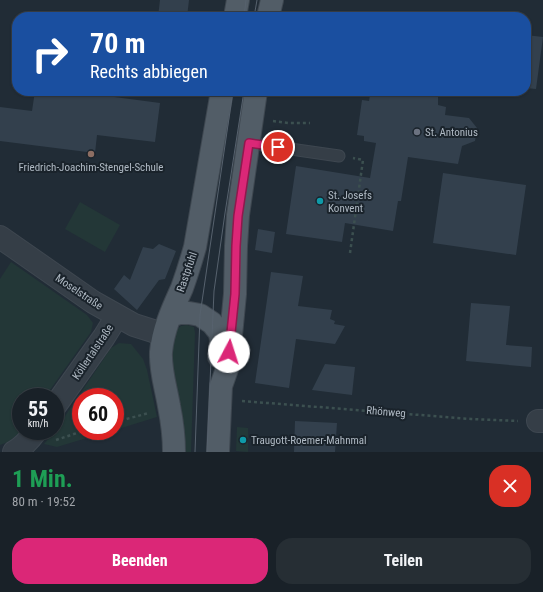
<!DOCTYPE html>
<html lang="de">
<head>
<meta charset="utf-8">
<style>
  :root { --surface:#192128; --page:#262e34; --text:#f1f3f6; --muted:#9fa3a8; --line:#373e45; --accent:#db2777 }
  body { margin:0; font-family:"Roboto Condensed",sans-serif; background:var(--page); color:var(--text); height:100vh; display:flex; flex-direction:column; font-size:15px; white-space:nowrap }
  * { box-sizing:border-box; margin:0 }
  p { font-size:13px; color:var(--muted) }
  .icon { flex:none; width:22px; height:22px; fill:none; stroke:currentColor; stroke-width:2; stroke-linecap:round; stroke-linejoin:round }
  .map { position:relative; height:452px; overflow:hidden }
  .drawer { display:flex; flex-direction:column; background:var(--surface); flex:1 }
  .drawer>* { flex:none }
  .hud { position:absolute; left:12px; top:12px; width:519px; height:84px; border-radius:16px; box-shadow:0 1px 3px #0004,0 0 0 1px var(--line); background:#1a4fa0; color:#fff; overflow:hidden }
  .speed { position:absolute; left:12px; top:388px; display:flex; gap:8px; font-size:20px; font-weight:700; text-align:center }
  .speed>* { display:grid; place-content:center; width:52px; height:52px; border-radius:50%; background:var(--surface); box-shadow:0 1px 3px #0004,0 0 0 1px var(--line); line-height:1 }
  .speed small { font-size:10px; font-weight:400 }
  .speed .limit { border:6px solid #d22; background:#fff; color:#111 }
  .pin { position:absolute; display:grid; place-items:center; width:34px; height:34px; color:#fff; margin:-17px; border:2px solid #fff; border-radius:50%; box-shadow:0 1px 4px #0007 }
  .me { position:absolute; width:44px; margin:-22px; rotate:5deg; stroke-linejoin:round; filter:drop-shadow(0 0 3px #0008) }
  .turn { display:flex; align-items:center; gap:14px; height:84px; padding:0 12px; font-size:18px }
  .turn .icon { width:52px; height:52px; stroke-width:2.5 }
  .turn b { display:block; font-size:28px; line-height:34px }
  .round { display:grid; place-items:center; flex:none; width:42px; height:42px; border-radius:16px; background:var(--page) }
  .overview { display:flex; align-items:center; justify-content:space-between; height:68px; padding:0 12px }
  h1 { font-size:24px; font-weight:700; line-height:30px; color:#1e9e55 }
  .action { display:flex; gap:8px; margin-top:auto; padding:8px 12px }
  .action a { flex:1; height:46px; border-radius:16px; background:var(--accent); color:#fff; font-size:16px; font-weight:700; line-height:46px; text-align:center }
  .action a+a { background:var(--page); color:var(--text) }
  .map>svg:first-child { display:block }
</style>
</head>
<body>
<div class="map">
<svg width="543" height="452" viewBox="0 0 543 452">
  <rect width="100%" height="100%" fill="#212c36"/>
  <!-- green -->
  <path fill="#233737" d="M 80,202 L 120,225 L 105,252 L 65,229 Z
    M 11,262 L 87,315 L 93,323 L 91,332 L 45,397 L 21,397 L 21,431 L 22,431 L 8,442 L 0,445 L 0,279 Z
    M 187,325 L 194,327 L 195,333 L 191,452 L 181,452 L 169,364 L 175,331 L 181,326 Z
    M 119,343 L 131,344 L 143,359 L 147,370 L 157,417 L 115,430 L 115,397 L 81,397 L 81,431 L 110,431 L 57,447 L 44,444 L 55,431 L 111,348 Z
    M 237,427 L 248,428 L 248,452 L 236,451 Z"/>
  <!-- building -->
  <path fill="#33404d" d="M 160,0 L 189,0 L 187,17 L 158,17 Z
    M 526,35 L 543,37 L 536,89 L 526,88 Z
    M 35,91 L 69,91 L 160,103 L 155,142 L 97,135 L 95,153 L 0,141 L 0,107 L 32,111 Z
    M 373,91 L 438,91 L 438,105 L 446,107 L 445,115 L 469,118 L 477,128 L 475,141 L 462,146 L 458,164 L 408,157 L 401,201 L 398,201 L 393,231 L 345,223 L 342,242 L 286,234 L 296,166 L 370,178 L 376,143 L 364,141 L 364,136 L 357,135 L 362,100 L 369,101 L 370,95 L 373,96 Z
    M 443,173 L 526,185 L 516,255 L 433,243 Z
    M 258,229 L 275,232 L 272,253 L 255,250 Z
    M 159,244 L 176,251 L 165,279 L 159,280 L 137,310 L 114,289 L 124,275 L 130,280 L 143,247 L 153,249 Z
    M 271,272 L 303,276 L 298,306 L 332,310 L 330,319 L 335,321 L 334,324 L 345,326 L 335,344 L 296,339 L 289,388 L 255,383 Z
    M 471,303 L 510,306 L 506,345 L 532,347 L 531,367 L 466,361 Z
    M 325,364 L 355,367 L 352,395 L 312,390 Z
    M 295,421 L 337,423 L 335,452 L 294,452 Z"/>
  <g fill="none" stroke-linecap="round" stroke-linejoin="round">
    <!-- service casing -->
    <g stroke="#3e4750" stroke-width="13">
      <path id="service" d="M 249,143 L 339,156"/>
    </g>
    <!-- minor casing -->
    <g stroke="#3e4750" stroke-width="24">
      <path id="minor" d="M 0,237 L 93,302 L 134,325 L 153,331 L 163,336
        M 55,406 L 104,337 L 117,316
        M 538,421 L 543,421
        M 14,452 C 23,447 30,439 36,431"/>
    </g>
    <!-- primary casing -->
    <g stroke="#3e4750" stroke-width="24">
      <path id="primary" d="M 235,17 L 238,0
        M 268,17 L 272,0
        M 170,316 L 179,313 L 189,313 L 200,315 L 212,323 L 220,333 L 221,341 L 219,357
        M 174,452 C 174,437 172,421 169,406 C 166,388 160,370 161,352 C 163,329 173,308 182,288 C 187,274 191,261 195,247 L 222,91
        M 218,452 L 221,386 L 228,366 L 235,294 L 236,246 L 238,215 L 256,91"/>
    </g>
    <!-- path -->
    <path stroke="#3c5050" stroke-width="2.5" stroke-dasharray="3 3" stroke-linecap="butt" d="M 273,121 L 288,123 L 310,123
      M 350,253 L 363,160 L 353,158
      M 242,401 L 471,419 L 518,421
      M 115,422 L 149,413
      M 56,440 L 83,431"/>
    <!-- service -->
    <use href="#service" stroke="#353e47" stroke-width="11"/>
    <!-- minor -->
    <use href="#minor" stroke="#353e47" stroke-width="22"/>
    <!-- primary -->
    <use href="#primary" stroke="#525d67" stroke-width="22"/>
    <!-- tram -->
    <path stroke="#57626e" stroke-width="1" d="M 244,17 L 246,0
      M 254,17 L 257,0
      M 195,452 L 200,315 L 233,91
      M 207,452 L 214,291 L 225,213 L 244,91"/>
  </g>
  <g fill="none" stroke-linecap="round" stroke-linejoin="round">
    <!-- route casing -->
    <g stroke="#8e194d" stroke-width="10">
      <path id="route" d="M 229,352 L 235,294 L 236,246 L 238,216 L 249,143 L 278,147"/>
    </g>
    <!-- route -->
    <use href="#route" stroke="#db2777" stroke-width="7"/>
  </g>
  <!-- markers -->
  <circle fill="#6b7280" stroke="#1a232b" stroke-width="1.5" cx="417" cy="132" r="4"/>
  <circle fill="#8d6e63" stroke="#1a232b" stroke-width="1.5" cx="91" cy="154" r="4"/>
  <g fill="#0f9aa8" stroke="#1a232b" stroke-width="1.5">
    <circle cx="320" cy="201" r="4"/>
    <circle cx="243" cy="440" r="4"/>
  </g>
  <g text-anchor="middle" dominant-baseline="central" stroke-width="4" stroke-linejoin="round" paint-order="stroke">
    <!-- poi labels -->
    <g font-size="11" fill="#afb9c3" stroke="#1a232b" text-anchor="start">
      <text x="425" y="132">St. Antonius</text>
      <text x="91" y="167" text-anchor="middle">Friedrich-Joachim-Stengel-Schule</text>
      <text x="328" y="195">St. Josefs<tspan x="328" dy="13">Konvent</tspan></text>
      <text x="251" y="440">Traugott-Roemer-Mahnmal</text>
    </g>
    <!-- street labels -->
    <g font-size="11" fill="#afb9c3" stroke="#1a232b">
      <text transform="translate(187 272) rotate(-71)">Rastpfuhl</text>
      <text transform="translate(79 292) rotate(34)">Moselstraße</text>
      <text transform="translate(93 352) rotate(-56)">Köllertalstraße</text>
      <text transform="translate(386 412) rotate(5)">Rhönweg</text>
    </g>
  </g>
</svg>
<div class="speed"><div>55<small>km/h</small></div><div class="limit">60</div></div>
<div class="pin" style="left:278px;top:147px;background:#d93025"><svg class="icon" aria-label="arrive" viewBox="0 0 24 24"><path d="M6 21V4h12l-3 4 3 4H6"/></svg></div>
<svg class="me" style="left:229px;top:352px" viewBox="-20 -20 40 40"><circle r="19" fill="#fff"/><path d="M0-13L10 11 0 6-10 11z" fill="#db2777"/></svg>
<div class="hud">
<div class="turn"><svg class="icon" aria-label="right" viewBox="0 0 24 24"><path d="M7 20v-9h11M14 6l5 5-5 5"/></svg><div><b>70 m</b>Rechts abbiegen</div></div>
</div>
</div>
<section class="drawer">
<div class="overview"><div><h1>1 Min.</h1><p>80 m · 19:52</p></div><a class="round" style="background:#d93025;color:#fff"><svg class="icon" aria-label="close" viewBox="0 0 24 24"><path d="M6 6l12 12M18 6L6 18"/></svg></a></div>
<div class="action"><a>Beenden</a><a>Teilen</a></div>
</section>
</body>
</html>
